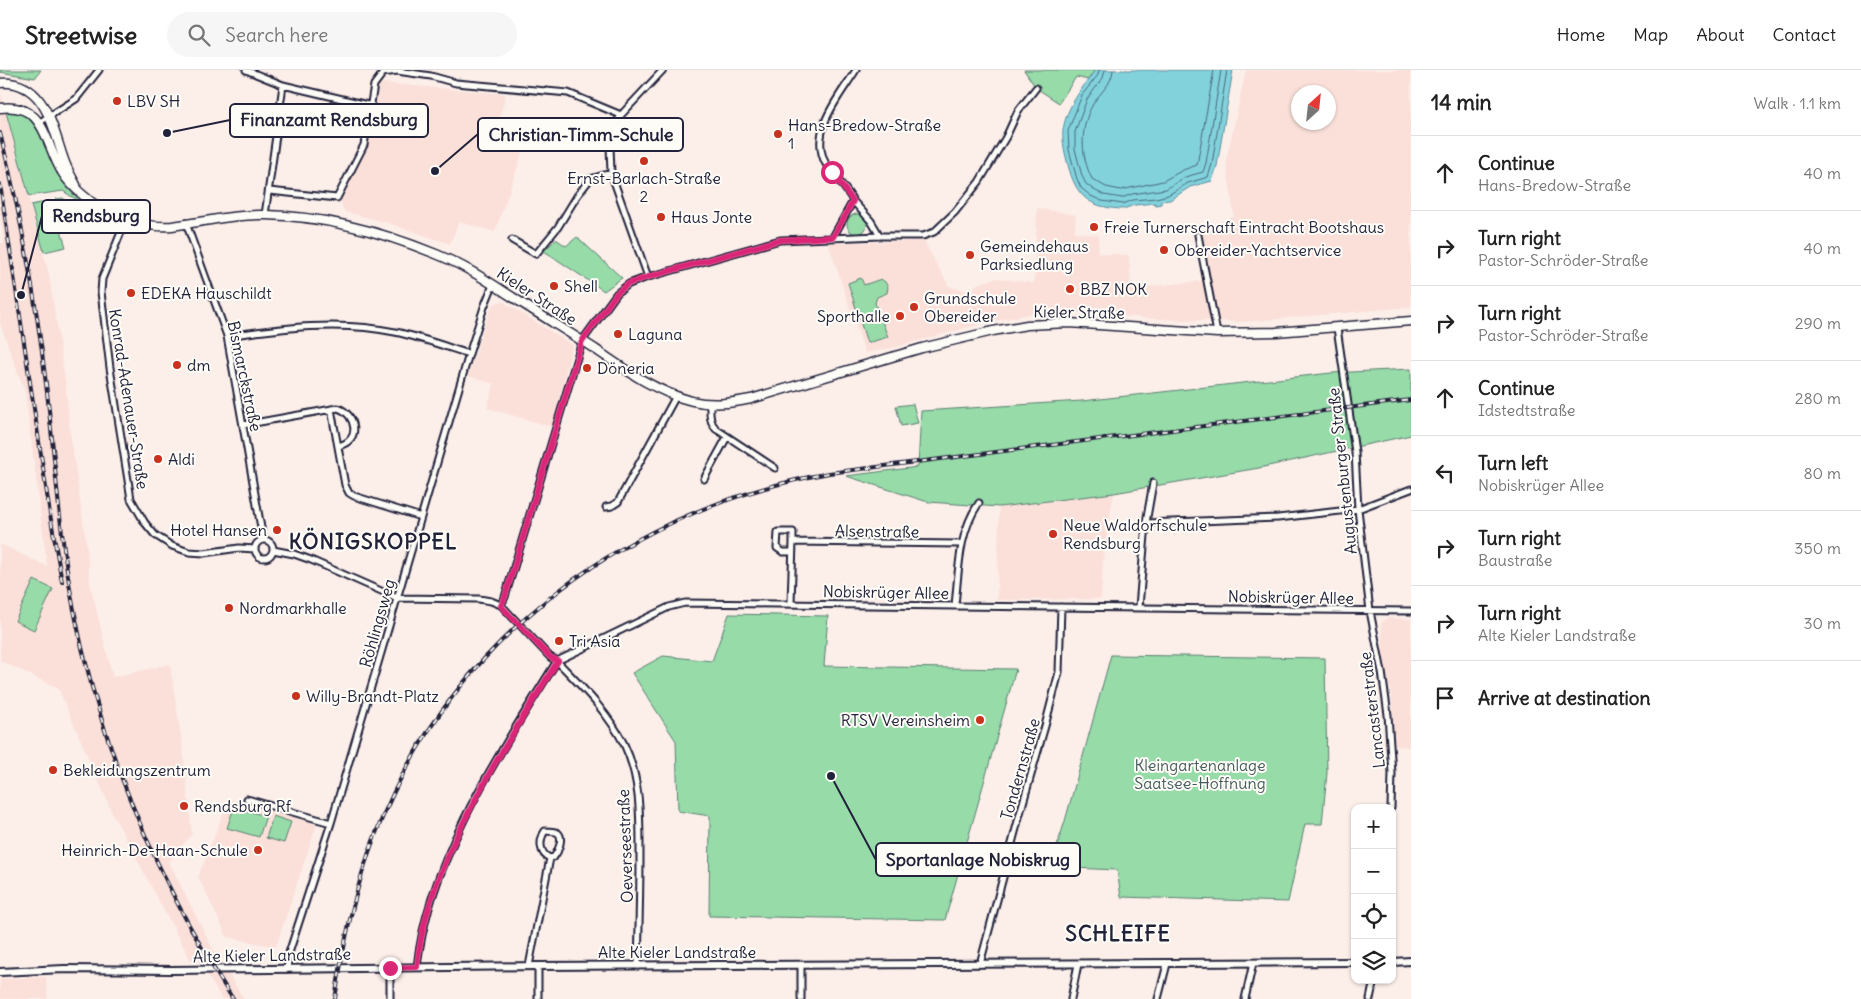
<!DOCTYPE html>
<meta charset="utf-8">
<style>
body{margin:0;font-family:Delius,sans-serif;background:#f6f6f6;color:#222}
.controls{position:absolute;right:15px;bottom:15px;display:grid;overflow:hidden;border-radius:10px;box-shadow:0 1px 4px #0004}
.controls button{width:45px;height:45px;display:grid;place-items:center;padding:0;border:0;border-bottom:1px solid #e0e0e0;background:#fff;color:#222;font:25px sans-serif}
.compass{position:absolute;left:1291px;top:15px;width:45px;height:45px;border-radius:50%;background:#fff;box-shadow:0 1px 4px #0004;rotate:27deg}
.stop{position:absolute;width:15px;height:15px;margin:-11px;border:4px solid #db2777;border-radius:50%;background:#fff}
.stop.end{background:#db2777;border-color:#fff;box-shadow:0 1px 5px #0008}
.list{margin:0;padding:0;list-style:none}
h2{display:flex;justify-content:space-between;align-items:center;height:65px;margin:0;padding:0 20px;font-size:21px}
h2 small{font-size:16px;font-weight:400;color:#767676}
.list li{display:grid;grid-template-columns:32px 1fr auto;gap:15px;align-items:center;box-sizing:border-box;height:75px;padding:0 20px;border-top:1px solid #e0e0e0}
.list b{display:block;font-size:19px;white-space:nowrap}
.list p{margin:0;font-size:16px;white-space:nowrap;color:#767676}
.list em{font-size:16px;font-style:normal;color:#767676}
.icon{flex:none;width:28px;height:28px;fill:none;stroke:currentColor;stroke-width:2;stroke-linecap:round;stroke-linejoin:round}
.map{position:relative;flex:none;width:1411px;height:929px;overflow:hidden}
header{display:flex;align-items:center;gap:30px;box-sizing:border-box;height:70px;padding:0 25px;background:#fff;border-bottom:1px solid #e0e0e0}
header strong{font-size:24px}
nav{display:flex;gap:28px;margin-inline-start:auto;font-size:18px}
.search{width:350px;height:45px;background:#f6f6f6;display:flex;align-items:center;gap:12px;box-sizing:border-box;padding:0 18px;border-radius:28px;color:#767676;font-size:19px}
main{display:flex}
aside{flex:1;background:#fff}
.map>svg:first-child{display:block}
</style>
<header>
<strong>Streetwise</strong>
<div class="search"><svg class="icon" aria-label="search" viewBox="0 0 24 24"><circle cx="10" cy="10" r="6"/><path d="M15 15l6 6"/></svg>Search here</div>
<nav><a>Home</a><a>Map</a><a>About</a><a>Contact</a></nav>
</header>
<main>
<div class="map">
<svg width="1411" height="929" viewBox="0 0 1411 929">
<rect width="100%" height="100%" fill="#fcefea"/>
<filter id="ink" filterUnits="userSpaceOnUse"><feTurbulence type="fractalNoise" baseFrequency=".02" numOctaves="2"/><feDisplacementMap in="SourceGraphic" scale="10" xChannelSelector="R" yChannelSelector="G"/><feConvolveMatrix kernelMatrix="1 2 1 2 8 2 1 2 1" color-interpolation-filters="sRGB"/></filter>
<g filter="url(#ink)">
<path fill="#fbe0da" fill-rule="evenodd" d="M1246,0H1411V237L1245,252L1153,249L1090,243L1030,244L985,253L888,279L865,283L828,173L924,171L949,216L971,222L977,214L996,208L1034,213L1037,138L1076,145L1075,162L1099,165L1098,183L1129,185L1131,218L1202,211L1196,162L1234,146L1226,90ZM1298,22H1328V52H1298Z
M383,13L506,24L496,62L527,70L495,162L459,152L450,174L384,152L345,142L340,132L370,67L379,16Z
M0,20L49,204L66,316L70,360L87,478L90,513L113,607L170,594L183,679L192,764L169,792L213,879L244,929H222L198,891H191L113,745L58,618L0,591V474L47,496L25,322L0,254V173L4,172L0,144Z
M502,231L573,275L552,357L487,338L494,314L468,306L483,259L493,234Z
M1114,423L1103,491L1101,529L997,530L999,437Z
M1387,548L1411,549V677L1395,676L1391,621L1384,600L1381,553Z
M229,729L317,754L276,877L227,867L198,807Z
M46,907L48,929H0V909Z"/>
<path fill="#96dba8" stroke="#5c7e72" d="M0,0H41L35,8L0,2Z
M1024,0H1095L1088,10L1076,7L1059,33L1036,18Z
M9,41C42,41 45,79 56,101C62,114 73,124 83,134L63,121L29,126L6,42Z
M63,128L88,147L70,145L56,129Z
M50,131L62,145V164L66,177L44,182L31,135Z
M847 154a10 10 0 1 1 20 0a10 10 0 1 1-20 0Z
M577,167L622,208L604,221L544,181L556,169L566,176Z
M861,208L864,215L881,209L885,212L888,217L887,223L877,227L875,233L888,267L867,273L848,213Z
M1411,299V365L1259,398L1114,423L999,437L928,432L846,406L918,397L921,341L1082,331L1331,303Z
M913,334L918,353L901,356L896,336Z
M34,510L53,519L34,560L15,551Z
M729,544L828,546L824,596L1016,599L945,850L709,846L710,746L678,741L676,671L632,603L663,586L712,591Z
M1111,585L1325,588L1327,703L1322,754H1305L1288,832L1121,827L1117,800L1050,797L1065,751Z
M234,737L266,746L259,767L227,758Z
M273,746L291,752L284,773L266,768Z"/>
<path fill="#82d2dc" stroke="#5c8c9c" d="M1095,0H1233L1217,96L1212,111L1190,117L1170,130L1161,131V134L1156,135L1155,133C1148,134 1142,134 1135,135C1130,136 1126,139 1121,139C1088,137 1076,126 1068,95C1065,84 1062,72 1063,60C1066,37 1082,19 1095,0Z"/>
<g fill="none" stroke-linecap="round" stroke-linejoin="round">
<path stroke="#48687b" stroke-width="1" d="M1099,0L1098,5L1082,25L1068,61L1069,80L1077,109L1081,118L1091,126L1102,131L1123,134L1133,130L1156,128L1168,125L1188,113L1208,107L1212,94L1227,0
M1105,0L1103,8L1087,29L1075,62V79L1082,106L1086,114L1094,120L1104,125L1122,128L1132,124L1166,119L1185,107L1203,102L1206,93L1221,0
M1113,0C1112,15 1100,22 1093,34C1080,57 1080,85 1092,109L1106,117L1121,120L1163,111L1183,100L1197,95L1214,0"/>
<g stroke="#22223b" stroke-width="9">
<path id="minor" d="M246,0L283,15L372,36
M40,52L76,29L99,0
M269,121L337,128L364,75L374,15L383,3L397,1L431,6L456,13L568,23L621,45
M853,131C846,117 834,107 826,94C808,61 840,26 856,0
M265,145L283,15
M126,150L102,209L101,222L110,298L131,429L145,453L155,465L172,476L189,482L204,483L239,478L255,479
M186,153L227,266L263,469
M1198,165L1217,263
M833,167L853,131L871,151L880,166
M512,170L536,184L558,157L577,126L590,109L611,103
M648,207L611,103L610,76L613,59L621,45L663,0
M1337,258L1355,382L1358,439L1370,541L1382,602L1388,645L1392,703L1391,738
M227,266C282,258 339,250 395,262C420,267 444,276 469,284
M710,334C710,344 709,351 716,359L775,398
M331,339L345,415L349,423L354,426L421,447
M243,355L338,338C356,344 362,371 338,376
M704,409L727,367
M606,437L612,436L618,432L676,326
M1146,453L1153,413
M255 479a9 9 0 1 1 18 0a9 9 0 1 1-18 0Z
M273,480L294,484L311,490L397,528L479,529L491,531L501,535L550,587L557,591C581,616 608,642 624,674C641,709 640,748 640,786C640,822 639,859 638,896
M792,482H783L777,478L778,462H793V472
M791,533L793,472L961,474
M501,535L505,527L582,271L617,223L629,214L645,208L780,170L880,166H923L934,162L955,142L979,112L1006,67L1018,41L1036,18
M955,535C959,500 958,463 979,433
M1139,537L1146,453L1278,448L1358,439L1411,419
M557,591L669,537L685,533L1411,541
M247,729L331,753
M980,894L1019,747L1045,656L1059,602L1061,537
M801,895V929
M529,896L550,788L554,787C558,782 564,768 558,763C555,761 548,761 545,761C539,770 539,784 550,788
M538,896V929
M417,897C428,790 501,681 557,591
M390,898V929
M287,899L289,883L331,753L469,284L484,237L493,215
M1071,929L1078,894
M1158,929L1167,894
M1245,929L1253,893
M1370,929L1374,910"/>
</g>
<g stroke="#22223b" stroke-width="10">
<path id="tertiary" d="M1392,892L1411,891
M0,902L64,899L172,900L538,896L1355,892"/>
</g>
<g stroke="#22223b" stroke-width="11">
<path id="secondary" d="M0,13C44,10 52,55 63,87C66,97 71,106 76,115
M0,38C46,32 44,73 62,102C69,115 95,137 110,143C129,151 152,158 172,156C204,152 234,144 266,145C324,146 382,162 436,184C464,195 489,212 514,228C542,246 570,263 598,281C627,301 657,322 692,331C712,336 731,333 751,329L922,278L993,261L1027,255L1069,253L1217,263L1276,262L1411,251"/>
</g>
<use href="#minor" stroke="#fdfcf7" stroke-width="5"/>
<use href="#tertiary" stroke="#fdfcf7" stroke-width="6"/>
<use href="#secondary" stroke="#fdfcf7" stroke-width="8"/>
<g stroke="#22223b" stroke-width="4">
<path id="rail" d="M0,63C21,146 36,229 46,314C55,387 59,462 73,535C94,647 135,755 189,855C203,880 217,905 233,929
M0,114L50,444L62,512
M335,929C344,872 355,817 376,763C453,567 625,441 829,403L1411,330"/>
</g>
<use href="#rail" stroke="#fdfcf7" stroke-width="2" stroke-dasharray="5.5" stroke-linecap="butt"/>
</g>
</g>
<g fill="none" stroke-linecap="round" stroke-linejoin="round" filter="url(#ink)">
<path stroke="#db2777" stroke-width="6" d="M390,898L417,897C424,824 459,758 494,695C515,660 536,625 558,591L550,587L501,536L505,527L582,271L617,223L628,214L648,207L780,170L833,167L853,131L832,102"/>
</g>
<g fill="#c8321e" stroke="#fdfcf7" stroke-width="2">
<circle cx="117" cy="31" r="5"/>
<circle cx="778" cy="64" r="5"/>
<circle cx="644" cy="91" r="5"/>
<circle cx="661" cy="147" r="5"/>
<circle cx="1094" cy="157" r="5"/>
<circle cx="1164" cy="180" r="5"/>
<circle cx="970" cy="185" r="5"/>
<circle cx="554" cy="216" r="5"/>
<circle cx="1070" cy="219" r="5"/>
<circle cx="131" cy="223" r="5"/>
<circle cx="914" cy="237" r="5"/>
<circle cx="900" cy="246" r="5"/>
<circle cx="618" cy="264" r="5"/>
<circle cx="177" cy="295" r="5"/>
<circle cx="587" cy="298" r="5"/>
<circle cx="158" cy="389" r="5"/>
<circle cx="277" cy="460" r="5"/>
<circle cx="1053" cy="464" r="5"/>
<circle cx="229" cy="538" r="5"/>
<circle cx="559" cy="571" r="5"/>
<circle cx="296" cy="626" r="5"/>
<circle cx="980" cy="650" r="5"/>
<circle cx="53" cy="700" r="5"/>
<circle cx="184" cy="736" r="5"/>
<circle cx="258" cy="780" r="5"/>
</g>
<g text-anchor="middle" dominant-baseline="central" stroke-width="4" stroke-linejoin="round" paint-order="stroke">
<g font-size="16" fill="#22223b" stroke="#fdfcf7" text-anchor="start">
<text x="127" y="31">LBV SH</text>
<text x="788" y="55">Hans-Bredow-Straße<tspan x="788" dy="18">1</tspan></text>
<text x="644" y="108" text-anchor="middle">Ernst-Barlach-Straße<tspan x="644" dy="18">2</tspan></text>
<text x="671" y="147">Haus Jonte</text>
<text x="1104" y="157">Freie Turnerschaft Eintracht Bootshaus</text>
<text x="980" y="176">Gemeindehaus<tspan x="980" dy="18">Parksiedlung</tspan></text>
<text x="1174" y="180">Obereider-Yachtservice</text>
<text x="564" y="216">Shell</text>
<text x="1080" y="219">BBZ NOK</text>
<text x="141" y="223">EDEKA Hauschildt</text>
<text x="924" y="228">Grundschule<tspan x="924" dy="18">Obereider</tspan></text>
<text x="890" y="246" text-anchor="end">Sporthalle</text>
<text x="628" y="264">Laguna</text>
<text x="187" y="295">dm</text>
<text x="597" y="298">Döneria</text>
<text x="168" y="389">Aldi</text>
<text x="1063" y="455">Neue Waldorfschule<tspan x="1063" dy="18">Rendsburg</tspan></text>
<text x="267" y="460" text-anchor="end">Hotel Hansen</text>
<text x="239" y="538">Nordmarkhalle</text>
<text x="569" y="571">Tri Asia</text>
<text x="306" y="626">Willy-Brandt-Platz</text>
<text x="970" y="650" text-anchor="end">RTSV Vereinsheim</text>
<text x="63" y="700">Bekleidungszentrum</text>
<text x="194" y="736">Rendsburg Rf</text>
<text x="248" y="780" text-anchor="end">Heinrich-De-Haan-Schule</text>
</g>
<g font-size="16" fill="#22223b" stroke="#fdfcf7">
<text transform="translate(537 226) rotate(33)">Kieler Straße</text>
<text transform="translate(1079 242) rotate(1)">Kieler Straße</text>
<text transform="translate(245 306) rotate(78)">Bismarckstraße</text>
<text transform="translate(129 329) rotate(81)">Konrad-Adenauer-Straße</text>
<text transform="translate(1342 401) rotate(-96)">Augustenburger Straße</text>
<text transform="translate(877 461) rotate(1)">Alsenstraße</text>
<text transform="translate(886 522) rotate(1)">Nobiskrüger Allee</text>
<text transform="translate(1291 527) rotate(1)">Nobiskrüger Allee</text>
<text transform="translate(377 553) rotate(-74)">Röhlingsweg</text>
<text transform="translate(1372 640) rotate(-97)">Lancasterstraße</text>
<text transform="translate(1020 699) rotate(-74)">Tondernstraße</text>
<text transform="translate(625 776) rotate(-92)">Oeverseestraße</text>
<text x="677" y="882">Alte Kieler Landstraße</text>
<text transform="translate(272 885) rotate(-1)">Alte Kieler Landstraße</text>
</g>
<g font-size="16" fill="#455a5c" stroke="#fdfcf7">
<text x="1200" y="695">Kleingartenanlage<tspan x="1200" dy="18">Saatsee-Hoffnung</tspan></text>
</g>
<g font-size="21" font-weight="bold" letter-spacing="1" fill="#22223b" stroke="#fdfcf7">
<text x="373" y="471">KÖNIGSKOPPEL</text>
<text x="1118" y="863">SCHLEIFE</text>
</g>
</g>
<path fill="none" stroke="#22223b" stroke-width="2" d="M167 63L230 50M435 101L478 64M21 225L42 146M831 706L876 790"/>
<g fill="#22223b" stroke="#fdfcf7" stroke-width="2">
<circle cx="167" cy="63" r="5"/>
<circle cx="435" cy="101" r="5"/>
<circle cx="21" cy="225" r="5"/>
<circle cx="831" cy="706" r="5"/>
</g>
<g fill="#fdfcf7" stroke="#22223b" stroke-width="2">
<rect x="230" y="34" width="198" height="33" rx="5"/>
<rect x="478" y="48" width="205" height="33" rx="5"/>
<rect x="42" y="130" width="108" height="33" rx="5"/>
<rect x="876" y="773" width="204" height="33" rx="5"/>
</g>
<g font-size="18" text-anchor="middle" font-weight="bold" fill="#22223b">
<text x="329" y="56">Finanzamt Rendsburg</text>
<text x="581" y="71">Christian-Timm-Schule</text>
<text x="96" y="152">Rendsburg</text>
<text x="978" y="796">Sportanlage Nobiskrug</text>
</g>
</svg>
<div class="controls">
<button>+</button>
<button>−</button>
<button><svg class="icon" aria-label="locate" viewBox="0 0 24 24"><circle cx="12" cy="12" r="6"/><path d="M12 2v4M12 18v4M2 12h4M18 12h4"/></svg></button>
<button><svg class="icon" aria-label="layers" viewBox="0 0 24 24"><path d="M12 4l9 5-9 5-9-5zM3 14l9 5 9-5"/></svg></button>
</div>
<svg class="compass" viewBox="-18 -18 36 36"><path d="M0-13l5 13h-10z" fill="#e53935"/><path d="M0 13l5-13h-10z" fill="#767676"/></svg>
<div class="stop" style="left:832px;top:102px"></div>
<div class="stop end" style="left:390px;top:898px"></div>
</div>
<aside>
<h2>14 min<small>Walk · 1.1 km</small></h2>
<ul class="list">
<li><svg class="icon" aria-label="ahead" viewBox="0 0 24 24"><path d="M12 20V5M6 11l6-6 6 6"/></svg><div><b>Continue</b><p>Hans-Bredow-Straße</p></div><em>40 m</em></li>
<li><svg class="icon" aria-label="right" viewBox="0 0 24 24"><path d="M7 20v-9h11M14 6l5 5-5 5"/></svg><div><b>Turn right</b><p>Pastor-Schröder-Straße</p></div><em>40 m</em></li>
<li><svg class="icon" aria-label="right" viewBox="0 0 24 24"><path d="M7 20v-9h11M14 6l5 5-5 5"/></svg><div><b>Turn right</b><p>Pastor-Schröder-Straße</p></div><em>290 m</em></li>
<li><svg class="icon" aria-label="ahead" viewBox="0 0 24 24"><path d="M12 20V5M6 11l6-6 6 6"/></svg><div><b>Continue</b><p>Idstedtstraße</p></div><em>280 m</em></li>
<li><svg class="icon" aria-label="left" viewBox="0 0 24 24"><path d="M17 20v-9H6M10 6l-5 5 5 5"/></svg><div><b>Turn left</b><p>Nobiskrüger Allee</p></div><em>80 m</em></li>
<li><svg class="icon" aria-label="right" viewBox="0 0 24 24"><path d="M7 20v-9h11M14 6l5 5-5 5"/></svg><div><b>Turn right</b><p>Baustraße</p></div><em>350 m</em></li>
<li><svg class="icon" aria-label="right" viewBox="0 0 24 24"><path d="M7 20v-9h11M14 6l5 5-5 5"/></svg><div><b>Turn right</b><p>Alte Kieler Landstraße</p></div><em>30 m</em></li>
<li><svg class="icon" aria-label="arrive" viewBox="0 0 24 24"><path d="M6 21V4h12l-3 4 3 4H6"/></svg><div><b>Arrive at destination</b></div></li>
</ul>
</aside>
</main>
